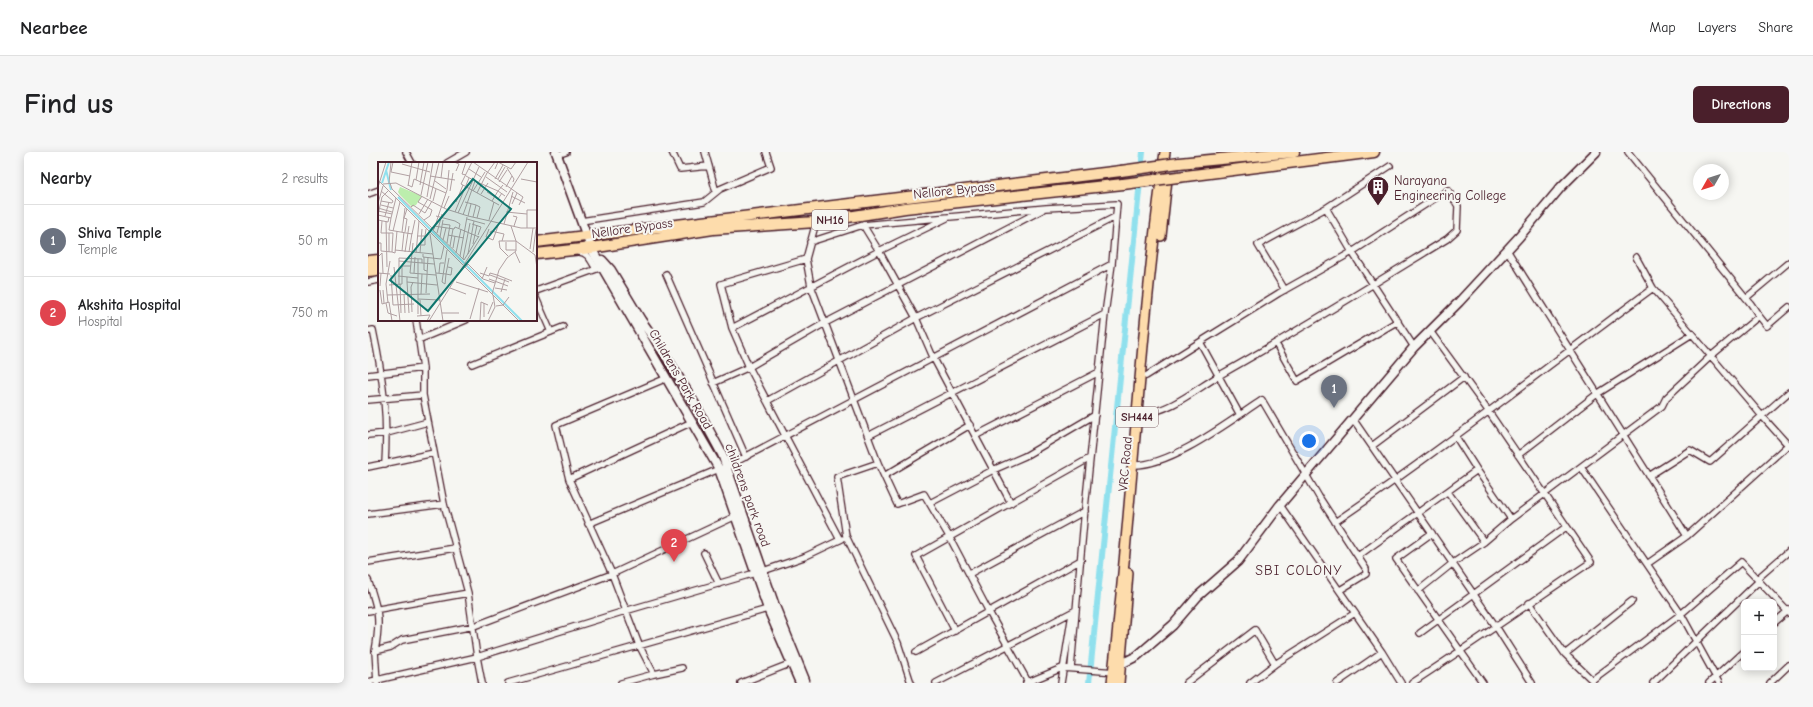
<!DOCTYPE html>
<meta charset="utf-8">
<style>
body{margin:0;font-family:"Comic Neue",sans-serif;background:#f6f6f6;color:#202124}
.controls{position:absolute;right:12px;bottom:12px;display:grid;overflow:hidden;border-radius:6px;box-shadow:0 2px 10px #0003}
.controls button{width:36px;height:36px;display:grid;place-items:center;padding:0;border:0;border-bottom:1px solid #e0e0e0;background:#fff;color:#202124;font:20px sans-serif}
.compass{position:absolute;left:1325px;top:12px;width:36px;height:36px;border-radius:50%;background:#fff;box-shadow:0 2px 10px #0003;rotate:231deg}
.you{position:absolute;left:941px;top:289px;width:14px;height:14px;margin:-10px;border:3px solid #fff;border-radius:50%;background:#1a73e8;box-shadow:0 0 0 6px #1a73e833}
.badge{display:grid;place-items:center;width:26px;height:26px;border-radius:50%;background:#4a1f2b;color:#fff;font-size:13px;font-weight:700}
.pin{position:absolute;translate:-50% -33px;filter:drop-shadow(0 1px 2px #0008)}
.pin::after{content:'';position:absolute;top:21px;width:14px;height:12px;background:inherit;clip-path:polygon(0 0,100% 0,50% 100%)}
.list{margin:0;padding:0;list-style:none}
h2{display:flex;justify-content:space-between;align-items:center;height:52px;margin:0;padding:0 16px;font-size:17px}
h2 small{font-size:13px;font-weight:400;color:#757577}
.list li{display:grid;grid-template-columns:26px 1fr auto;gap:12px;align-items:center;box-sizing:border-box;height:72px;padding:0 16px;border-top:1px solid #e0e0e0}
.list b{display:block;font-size:15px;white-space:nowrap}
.list p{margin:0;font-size:13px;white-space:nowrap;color:#757577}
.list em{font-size:13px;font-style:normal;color:#757577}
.map{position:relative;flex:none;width:1421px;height:531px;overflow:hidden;border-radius:6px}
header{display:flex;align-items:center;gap:24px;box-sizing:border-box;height:56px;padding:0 20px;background:#fff;border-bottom:1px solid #e0e0e0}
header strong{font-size:19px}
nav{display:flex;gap:22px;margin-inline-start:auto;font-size:14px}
.intro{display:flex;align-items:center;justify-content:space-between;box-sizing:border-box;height:96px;padding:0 24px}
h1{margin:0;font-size:28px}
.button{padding:10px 18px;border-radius:6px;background:#4a1f2b;color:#fff;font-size:14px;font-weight:700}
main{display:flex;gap:24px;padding:0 24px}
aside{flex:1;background:#fff;border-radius:6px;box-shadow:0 2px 10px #0003}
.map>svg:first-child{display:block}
</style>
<header>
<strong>Nearbee</strong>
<nav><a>Map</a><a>Layers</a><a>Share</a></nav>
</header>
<div class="intro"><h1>Find us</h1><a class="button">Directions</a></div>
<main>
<aside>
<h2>Nearby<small>2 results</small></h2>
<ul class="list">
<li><span class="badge" style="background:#6b7280">1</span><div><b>Shiva Temple</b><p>Temple</p></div><em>50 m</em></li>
<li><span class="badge" style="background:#e0444e">2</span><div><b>Akshita Hospital</b><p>Hospital</p></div><em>750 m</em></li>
</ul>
</aside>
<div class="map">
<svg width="1421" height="531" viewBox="0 0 1421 531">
<rect width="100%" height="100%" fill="#f6f6f2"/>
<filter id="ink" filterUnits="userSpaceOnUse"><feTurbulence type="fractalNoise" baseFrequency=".025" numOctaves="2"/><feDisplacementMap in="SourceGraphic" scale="8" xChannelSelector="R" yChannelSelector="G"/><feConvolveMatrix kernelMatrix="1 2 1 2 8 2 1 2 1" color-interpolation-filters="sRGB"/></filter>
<g filter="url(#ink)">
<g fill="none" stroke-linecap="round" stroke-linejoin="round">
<path stroke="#90e0ed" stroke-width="6" d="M721,531L775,0"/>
<g stroke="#4a1f2b" stroke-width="8">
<path id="street" d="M38,0L44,11
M304,0L312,17L341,14
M337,0L348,40
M1260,0L1383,152L1391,164
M189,3L198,0
M79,11L98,0
M0,42L11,38
M958,56L1022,14
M213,69L336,50L352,37L403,15L398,0
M448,70L438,107L443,134L510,311L529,352L556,342L582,386L621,460L660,530
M495,73L511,99L548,166L565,205L643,351
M442,90L495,73L678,56L749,52L744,112L737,162L717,356L703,516
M1139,98L1319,384L1279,412
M211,100C220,100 223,109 228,117
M1268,105L1285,136L1394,264L1421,294
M438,107L353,132L364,176L381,215L472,388
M298,122L378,305
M0,130L11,128
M168,139L237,114
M168,146L183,180
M1378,146L1421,110
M48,168L55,216V243L76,352L100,441L109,505L114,531
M364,176L511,99L579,66
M0,179L5,178C15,225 20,264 17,312
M50,188L98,168
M832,190L911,141L984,100L1046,195
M908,192L929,229L1030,169
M104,212L195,175
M0,223L55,216
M778,224L832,190L872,263
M345,231L381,215L457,171L674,58
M0,248L55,243
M399,249L548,166L747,65
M774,262C803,259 827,238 852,223C929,180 1004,133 1079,87L1089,78L1090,54L1080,38L984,100L958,56L890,93L917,138
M985,267L1129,476L1164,531
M0,283L19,281L60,270
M500,284L737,162
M607,284L731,220
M1004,294L1096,225
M1150,303L1229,242L1324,182
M510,311L469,325L478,384L530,491L543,531
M764,313C802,315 862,269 894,248L951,345L998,417V422L972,438
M0,315L66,301
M358,315L744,112
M1213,315L1313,462L1351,531
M1109,318L1143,367
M516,324L602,273
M1281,324L1322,298L1342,310L1421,240
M201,327L188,273L299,226
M1080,340L1116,390
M562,351L625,318L657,304L727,263
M912,353L1014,500L1033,531
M0,362L76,352
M967,370C1076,296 1179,214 1285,136
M220,372L351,317
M1064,381L1028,407L1115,531
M1319,384L1421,292
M336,401L351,432
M990,404L1109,318L1088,285
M0,410L87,396
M395,419L436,405L474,387
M601,422L717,359
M1389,427L1421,399
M0,428C10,458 13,466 7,499
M1050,439L1085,411L1116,390L1143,367L1294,254L1298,246L1343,204L1391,164L1399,174L1421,155
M1161,451L1197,502L1224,528L1313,462L1373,410L1421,461
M0,459L100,441
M1406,471L1421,458
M587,479L548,404L722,306
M1052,481L1198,375
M548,500L713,408
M1197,502L1264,449
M286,522L271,493L244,422L201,327L324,270
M0,530L109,505L257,459L387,421
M9,531L7,499L23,495L34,488L106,474L244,422L368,364
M140,531L403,456
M253,531L286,522L314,516
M373,531L424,511
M568,531L708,458
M658,531L694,516L748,520
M693,531L704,462
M818,531L887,478L907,512
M882,531L907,512L987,461
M969,531L1014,500
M1044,531C1104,492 1163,450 1223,410L1121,260L1062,179
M1285,531L1391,429
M1341,531L1376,499
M1402,531L1421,513"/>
</g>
<g stroke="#4a1f2b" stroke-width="11">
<path id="secondary" d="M188,0L223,96L351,317L400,457L432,531
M234,108L243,118L273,168L296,201L327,252L354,302L407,454L437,528
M753,512L769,504L805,473L830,444L870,409L912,353L1046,195L1091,150L1151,85L1193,35L1228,0"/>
</g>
<g stroke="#4a1f2b" stroke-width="12">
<path id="primary" d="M793,84L799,27
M744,531C764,354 772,176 797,0
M751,531L760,421"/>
</g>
<g stroke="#4a1f2b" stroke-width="13">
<path id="highway" d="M811,11L926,0
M810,25L1006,0
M168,90L753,19
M168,102L223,96L345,77L448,70L537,56L755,32
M0,109L11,108
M0,119L11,118"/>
</g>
<use href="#street" stroke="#f6f6f2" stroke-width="5.5"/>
<use href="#secondary" stroke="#f6f6f2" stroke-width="8"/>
<use href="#primary" stroke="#fddcac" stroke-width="9"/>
<use href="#highway" stroke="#fddcac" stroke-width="10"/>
<g stroke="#4a1f2b" stroke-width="13" stroke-linecap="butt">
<path id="highway-bridge" d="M753,19L811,11
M755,32L810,25"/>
</g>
<use href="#highway-bridge" stroke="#fddcac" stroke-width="10"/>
</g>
</g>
<defs>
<g id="building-pin" transform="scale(1.15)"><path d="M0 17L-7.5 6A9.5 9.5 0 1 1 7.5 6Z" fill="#4a1f2b" stroke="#f6f6f2"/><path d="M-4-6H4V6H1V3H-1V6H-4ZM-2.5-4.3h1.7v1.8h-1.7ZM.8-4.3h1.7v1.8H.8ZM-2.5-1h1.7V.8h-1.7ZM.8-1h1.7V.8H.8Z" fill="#fff"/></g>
</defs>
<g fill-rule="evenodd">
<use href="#building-pin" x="1010" y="35"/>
</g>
<g text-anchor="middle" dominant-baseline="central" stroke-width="4" stroke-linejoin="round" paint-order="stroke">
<g fill="#f6f6f2" stroke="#7e6067" stroke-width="1">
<rect x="444" y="58" width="36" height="20" rx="3"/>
<rect x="748" y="255" width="42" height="20" rx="3"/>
</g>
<g font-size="12" font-weight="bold" fill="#4a1f2b">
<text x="462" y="68">NH16</text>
<text x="769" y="265">SH444</text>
</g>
<g font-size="13" fill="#4a1f2b" stroke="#f6f6f2" text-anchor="start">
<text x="1026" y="28">Narayana<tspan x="1026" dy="15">Engineering College</tspan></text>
</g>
<g font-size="13" fill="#4a1f2b" stroke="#f6f6f2">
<text transform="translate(586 38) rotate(-6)">Nellore Bypass</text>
<text transform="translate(264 76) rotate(-8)">Nellore Bypass</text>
<text transform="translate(313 227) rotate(60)">Childrens Park Road</text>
<text transform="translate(757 312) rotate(-85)">VRC Road</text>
<text transform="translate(380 343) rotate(70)">childrens park road</text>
</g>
<g font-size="14" letter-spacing="1" fill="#4a1f2b" stroke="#f6f6f2">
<text x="931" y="418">SBI COLONY</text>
</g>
</g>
<g transform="translate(10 10)">
<rect width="159" height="159" fill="#f6f6f2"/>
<path d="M22,25L44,34L38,43L34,45L22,33L20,30Z" fill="#bceead"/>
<path fill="none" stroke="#90e0ed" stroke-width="2" d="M8,8L13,28M4,21L11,0M20,35L144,159"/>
<path fill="none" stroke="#b1a0a2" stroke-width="1" d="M15,0L13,10L32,14M76,0L81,2L78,9M94,0L83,22L121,43M95,0L145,35L141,43M24,2L52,10M129,6L136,17L135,20M91,7L103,15M117,7L120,0L133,7L138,0M109,11L117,0M88,13L84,12L88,0M52,14L77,18M108,15L129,30M63,16L65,0M117,17L125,3M120,17L127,5M143,17L159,20M0,18L141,159M38,18L41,0M57,19L68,27M97,19L120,29L125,23M121,20L129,8M11,21L13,0M12,21L14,27L56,68M5,22L18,21L68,47L90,54L143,66H159M30,23L34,25L36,17L68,31M42,23L46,0M30,24L34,0M0,25L8,0M128,25L134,14M3,29L15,39M10,29L4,35L0,53L13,56L18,36M72,29L75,11M95,29L107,10M109,30L120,37L124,31M99,31L109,11M103,32L110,21M43,33L50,0M44,34L40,40L54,48L52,54L46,58M133,34L147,41M49,35L55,0M52,37L61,0M3,39L14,41L15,39M55,39L58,27M114,39L120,29L127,34M78,40L85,23M87,40L98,43L95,55M0,41L5,24M134,42L139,31M3,43L15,46M98,43L102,45L99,56M33,45L35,43L47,51L54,39M0,46L14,50M66,46L71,34M0,49L14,52M77,50L91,16M128,50L149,52M80,51L101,5M41,52L50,37M85,53L97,19L88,14M7,54L11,40M58,54L77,59L82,62L81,66M90,54L93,42M135,54L139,55L136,64M13,56L11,68L34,72L37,58M89,57L107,62M0,58L10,60L11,55M111,58L116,40M8,59L9,105M64,62L72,63L69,81M94,62L103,65L100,73M126,62L135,30M56,64L76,67L77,65L101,75M133,64L138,79L157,93L159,106M149,66V48H159M56,67L69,28L71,8M111,67L108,75L115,78L121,61M55,68L86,98L101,74M15,69L22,40M24,70L27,46M27,70L29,57L26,56L29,47M59,71L64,52M112,71L113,69L126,72L124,79H121L122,86L130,94M52,72L65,159M70,73L86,76M39,74H47L48,67M62,75L65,58M65,78L68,66M128,80V88H138M0,81H3V89L14,90L15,71H3L4,59M35,81L32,111L58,113M95,82L99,63M43,83H47V74M72,84L75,67M75,86L77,74M152,87L155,66M17,88L55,92M24,89L26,70M11,90V71M14,90L17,91L19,69M27,90L31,64M31,90L34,71M137,90L142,101M155,90L158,67M38,91L41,59M42,91L44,67M78,91L83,67M45,92V95L63,97L66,84M90,92L96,59M82,94L89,55M0,95L4,91L5,111M46,95V108L49,109M85,97L92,61M21,99L56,102M16,105L22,159M87,106L90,102L105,117L117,121M0,111L12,112M36,111L37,95M58,111L68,112L71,96M61,111L62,101H66M102,111L111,114L112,111L119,113L134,119M13,113L15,143L36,142M112,113L131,120M20,114L40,116M29,115V120L59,123M104,117L109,105M111,117L130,124M29,120L31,151M78,120L110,130M21,122V96L44,97V101M22,122L23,151M67,122L64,120L69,88M67,122L68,112L73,113L74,106L70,105M11,123L24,122V104H33M2,124L3,111M72,126L88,132M117,126L129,128M2,128L4,142L11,140L14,159M5,128L6,141M123,130L127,117M48,131L50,95M26,132L27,151M43,132L44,112M114,132L121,108L129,96L138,89V79H124M9,133L52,132M40,137L62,138M42,138L43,154M8,141L10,151L19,154M10,141L8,122L12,99M118,144L125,143L131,135M34,150L33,125L35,120M64,151H81M40,152V97M110,152L115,140M39,154L52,153L49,159M106,155V141M92,157L101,126M51,159L150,0M102,159L103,140L110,143M110,159L117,145L115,133"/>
<path fill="#0f766e" fill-opacity="0.15" stroke="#0f766e" stroke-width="2" d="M95,17L133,47L50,149L12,118Z"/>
<rect width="159" height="159" fill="none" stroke="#4a1f2b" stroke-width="2"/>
</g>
</svg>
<div class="controls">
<button>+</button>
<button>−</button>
</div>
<svg class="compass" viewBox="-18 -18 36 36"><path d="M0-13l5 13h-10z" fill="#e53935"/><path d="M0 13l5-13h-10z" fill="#757577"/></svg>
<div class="you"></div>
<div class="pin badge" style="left:966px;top:256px;background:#6b7280">1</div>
<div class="pin badge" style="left:306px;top:410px;background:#e0444e">2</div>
</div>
</main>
